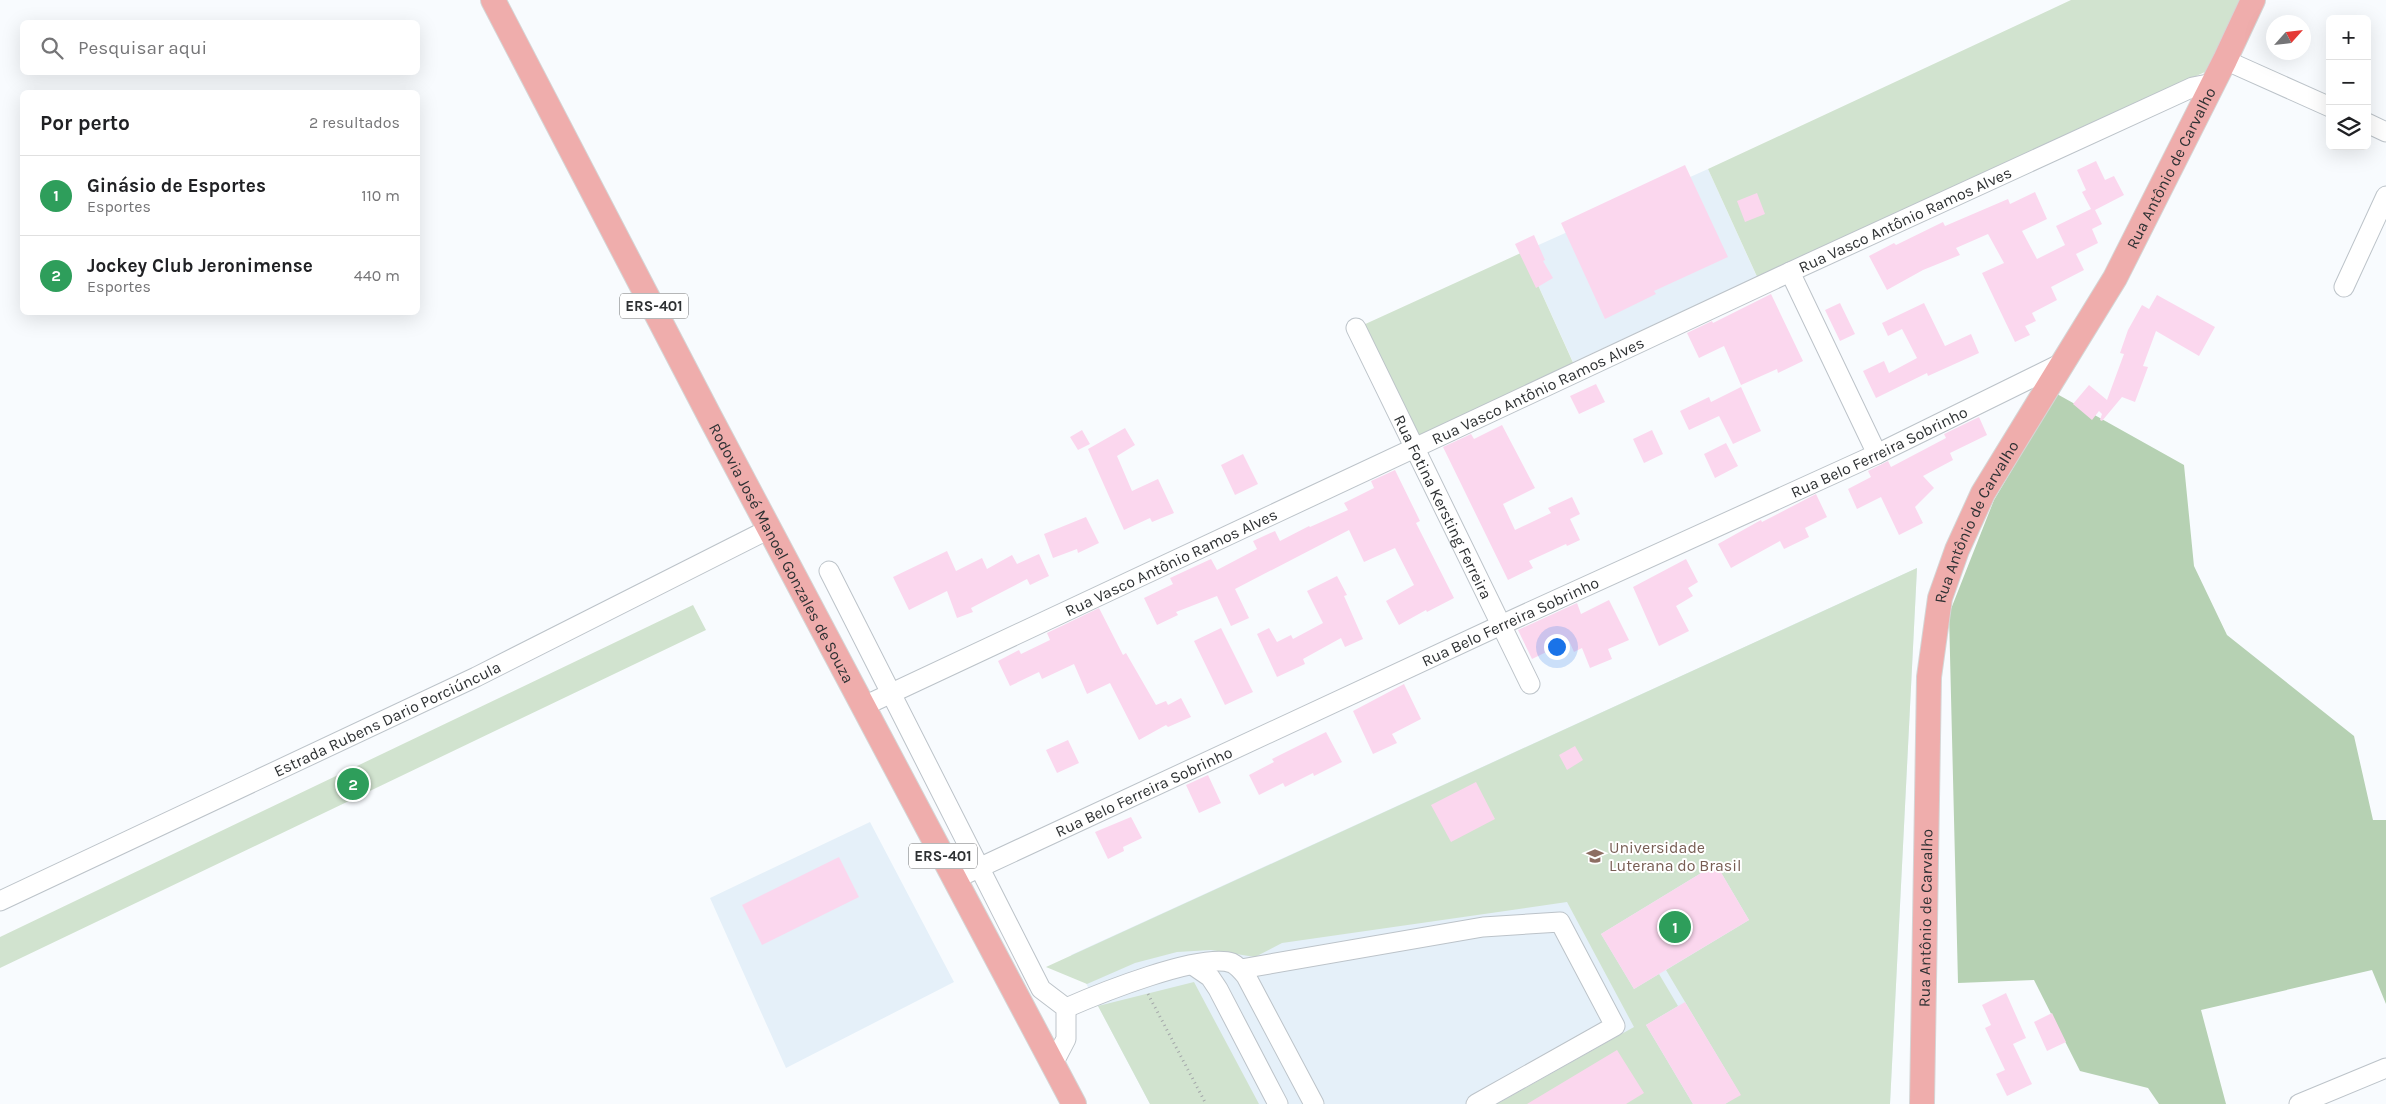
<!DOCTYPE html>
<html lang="pt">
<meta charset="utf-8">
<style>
body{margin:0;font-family:Karla,sans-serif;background:#f2f2f2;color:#202124}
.controls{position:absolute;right:15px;top:15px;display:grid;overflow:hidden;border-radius:8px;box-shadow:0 5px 20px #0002}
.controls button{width:45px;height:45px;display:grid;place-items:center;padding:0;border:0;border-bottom:1px solid #e0e0e0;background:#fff;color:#202124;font:25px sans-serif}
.compass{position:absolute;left:2266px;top:15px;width:45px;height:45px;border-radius:50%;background:#fff;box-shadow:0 5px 20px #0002;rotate:63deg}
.you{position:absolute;left:1556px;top:646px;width:18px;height:18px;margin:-12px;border:4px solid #fff;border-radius:50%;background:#1a73e8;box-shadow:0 0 0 8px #1a73e833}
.badge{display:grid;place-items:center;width:32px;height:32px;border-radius:50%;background:#7f67e3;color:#fff;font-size:16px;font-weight:700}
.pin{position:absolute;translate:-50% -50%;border:2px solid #fff;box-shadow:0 1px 5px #0006}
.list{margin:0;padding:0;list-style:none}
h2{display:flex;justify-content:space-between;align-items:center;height:65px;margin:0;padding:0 20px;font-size:21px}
h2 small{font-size:16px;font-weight:400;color:#757577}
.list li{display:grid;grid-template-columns:32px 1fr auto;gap:15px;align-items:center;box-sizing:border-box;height:80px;padding:0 20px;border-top:1px solid #e0e0e0}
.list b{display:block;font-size:19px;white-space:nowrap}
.list p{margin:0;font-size:16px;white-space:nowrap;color:#757577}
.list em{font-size:16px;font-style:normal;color:#757577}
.icon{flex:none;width:28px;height:28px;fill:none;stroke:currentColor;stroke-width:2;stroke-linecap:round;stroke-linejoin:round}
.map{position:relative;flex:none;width:2386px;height:1104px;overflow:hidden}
.search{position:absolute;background:#fff;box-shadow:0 5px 20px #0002;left:20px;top:20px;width:400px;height:55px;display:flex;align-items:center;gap:12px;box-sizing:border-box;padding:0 18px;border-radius:8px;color:#757577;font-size:19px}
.panel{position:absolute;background:#fff;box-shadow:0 5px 20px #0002;left:20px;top:90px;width:400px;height:225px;border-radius:8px}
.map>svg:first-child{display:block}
</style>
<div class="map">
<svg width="2386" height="1104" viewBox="0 0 2386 1104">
<rect width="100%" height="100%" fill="#f8fbfe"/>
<path fill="#e5f0f9" d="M1708,169L1757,277L1573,362L1523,252Z
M1917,568L1890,1104H1150L1071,955Z
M870,822L954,982L786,1068L710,898Z"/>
<path fill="#d1e3cf" d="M2071,0H2241L2207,71L1759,281L1708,169Z
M1523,252L1575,367L1416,440L1361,326Z
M1917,568L1890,1104H1725L1740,1094L1666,970L1749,920L1716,864L1601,934L1634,989L1659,974L1678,1006L1646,1025L1693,1104H1497L1634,1027L1567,902L1282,943L1255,957L1211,950L1177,952L1135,963L1087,984L1046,967Z
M693,605L706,630L0,968V937Z
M1194,982L1259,1104H1150L1098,1006Z"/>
<path fill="#b6d1b3" d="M2057,394L2184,465L2194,566L2227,635L2354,736L2373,820H2386V1004L2372,970L2201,1010L2226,1104H2159L2148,1088L2080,1071L2034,980L1958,983L1949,614L1994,500Z"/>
<path fill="#fbd7ee" d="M2096,161L2105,180L2114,176L2124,195L2095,210L2102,224L2092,229L2098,243L2076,254L2084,270L2051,287L2057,300L2032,313L2036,321L2025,326L2030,335L2015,342L1982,273L2004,263L1988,234L1956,248L1960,255L1923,270L1887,290L1869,256L1894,243L1896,245L1943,222L1945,226L2008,199L2010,204L2035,192L2047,219L2022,231L2037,259L2065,245L2056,226L2091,209L2082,192L2086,190L2077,170Z
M1685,165L1728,257L1654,291L1656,294L1605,319L1561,223Z
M1757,193L1765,214L1745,222L1737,201Z
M1534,235L1545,260L1543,261L1553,278L1536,288L1515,244Z
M1771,294L1803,361L1778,373L1777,369L1741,385L1724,346L1699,358L1687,333L1712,321L1713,323Z
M2157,295L2215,327L2199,356L2156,331L2143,366L2148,367L2135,402L2122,397L2102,421L2100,420L2102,414L2099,411L2092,420L2073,404L2089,385L2107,400L2124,354L2120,353L2128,330L2142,305L2149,309Z
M1840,303L1855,334L1840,341L1825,310Z
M1924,303L1945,346L1971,334L1979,353L1928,376L1927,373L1876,398L1863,371L1884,361L1889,373L1917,358L1902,329L1888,336L1882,323Z
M1596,384L1605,402L1579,414L1570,396Z
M1741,387L1761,431L1733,444L1719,416L1689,430L1680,411L1709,397L1711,402Z
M1979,417L1987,435L1950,453L1953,460L1923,476L1934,488L1915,507L1923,523L1899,535L1881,497L1857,509L1848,489L1871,477L1868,471L1888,461L1891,467L1946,438L1944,434Z
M1502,425L1535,488L1503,504L1515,530L1551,513L1548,508L1572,497L1580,514L1570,519L1580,540L1567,546L1566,544L1529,561L1533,568L1508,580L1443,447L1471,434L1474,439Z
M1125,428L1135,445L1117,456L1132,491L1158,479L1174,513L1152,522L1150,518L1124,530L1088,449Z
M1082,430L1090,444L1078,450L1070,437Z
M1652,430L1663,454L1644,463L1633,439Z
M1726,443L1738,466L1715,478L1704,454Z
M1243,454L1258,484L1235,495L1221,465Z
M1395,470L1420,521L1416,523L1454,598L1427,612L1426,610L1399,625L1386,601L1414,585L1395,548L1364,562L1349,530L1235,589L1249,618L1231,626L1217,596L1176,612L1178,615L1157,625L1144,598L1173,584L1170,578L1211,559L1217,570L1257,549L1253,541L1275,531L1280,541L1309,526L1310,527L1348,510L1344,503L1374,488L1371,481Z
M1816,494L1827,517L1805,528L1809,537L1784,549L1780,541L1731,568L1718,544L1761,520L1762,522Z
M1086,517L1099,543L1078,553L1077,549L1053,558L1044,534Z
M947,551L956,571L982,558L987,569L1012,555L1017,564L1039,554L1049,576L1030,585L1027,579L971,608L973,612L957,618L947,591L909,610L893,577Z
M1686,559L1698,582L1688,588L1693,596L1676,606L1689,631L1659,646L1633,587Z
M1337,576L1347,595L1344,596L1363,639L1345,647L1341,638L1303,659L1305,664L1277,677L1257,634L1269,628L1277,642L1291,635L1293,639L1323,623L1307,591Z
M1609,600L1629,640L1608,649L1612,659L1590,668L1582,648L1574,652L1569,641L1532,659L1518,630L1577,603L1581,614Z
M1099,608L1123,655L1126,653L1156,705L1166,701L1168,705L1181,698L1191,717L1168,727L1166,725L1139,740L1110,683L1087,694L1074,664L1042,679L1039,672L1010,686L998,661L1019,650L1021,654L1050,640L1047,633Z
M1221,628L1253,692L1225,705L1194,641Z
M1404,684L1421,719L1392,734L1397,743L1373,754L1353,711Z
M1326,732L1342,762L1314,776L1313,773L1285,787L1283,783L1259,795L1249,775L1274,762L1272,759Z
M1068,740L1079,763L1057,773L1046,750Z
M1575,746L1583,760L1567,770L1559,755Z
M1208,775L1221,803L1199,813L1186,785Z
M1476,782L1495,819L1451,842L1431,805Z
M1131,817L1142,838L1123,847L1124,851L1108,859L1095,832Z
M839,857L859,897L762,945L742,905Z
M1716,864L1749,920L1634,989L1601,934Z
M2006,993L2026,1038L2013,1044L2032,1084L2007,1096L1996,1074L2005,1070L1985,1028L1991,1025L1982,1005Z
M1685,1002L1741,1095L1725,1104H1693L1646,1025Z
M2052,1013L2066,1042L2047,1051L2034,1022Z
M1617,1050L1644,1093L1626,1104H1527Z"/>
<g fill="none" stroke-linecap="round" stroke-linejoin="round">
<g stroke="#bcc3c9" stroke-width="21">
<g id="minor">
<path d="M2225,60L2330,107"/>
<path d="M2367,123L2386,132"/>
<path d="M1790,272L1877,454"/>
<path d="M2344,287L2386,196"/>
<path id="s1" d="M1356,328L1530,684"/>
<path d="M829,571L1041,989L1066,1008V1039L1053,1064"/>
<path id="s2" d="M864,706L1790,272L2193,87L2213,83"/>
<path id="s3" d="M955,879L1501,625L1877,454L2064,362"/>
<path id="s4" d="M0,901L476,677L769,529"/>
<path d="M1194,966L1210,977L1218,989L1278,1104"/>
<path d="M1241,969L1483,927L1560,922L1615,1026L1476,1104"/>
<path d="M1066,1008C1098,994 1201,952 1232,963C1238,966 1242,971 1246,976L1314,1104"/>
<path d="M2299,1104L2386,1068"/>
</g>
</g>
<g stroke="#d5d6d6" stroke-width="26">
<g id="major">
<path id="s5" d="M493,0L710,417L1074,1104"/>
<path id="s6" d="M1922,1104L1929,677L1940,598L1957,550L1983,493L2115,278L2225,60L2253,0"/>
</g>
</g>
<path stroke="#a3a6a9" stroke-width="3" stroke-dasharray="1 4" stroke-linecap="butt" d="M1148,994L1206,1104"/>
<use href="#minor" stroke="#fff" stroke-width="19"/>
<use href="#major" stroke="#efadac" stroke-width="24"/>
</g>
<defs>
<g id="university-bare" transform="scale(1.35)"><path d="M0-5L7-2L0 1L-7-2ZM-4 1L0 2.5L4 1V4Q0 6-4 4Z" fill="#8d6e63" stroke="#fff" stroke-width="2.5" paint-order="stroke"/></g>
</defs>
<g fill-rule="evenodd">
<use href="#university-bare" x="1595" y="856"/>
</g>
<g text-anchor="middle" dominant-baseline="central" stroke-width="4" stroke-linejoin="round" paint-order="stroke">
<g fill="#fff" stroke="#6d6f70" stroke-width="1">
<rect x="620" y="293.5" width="68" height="25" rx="4"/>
<rect x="909" y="843.5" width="68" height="25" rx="4"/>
</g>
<g font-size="15" font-weight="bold" fill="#2e3133">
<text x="654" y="306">ERS-401</text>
<text x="943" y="856">ERS-401</text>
</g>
<g font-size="16" fill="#2e3133" stroke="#fff">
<text stroke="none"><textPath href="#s6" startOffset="996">Rua Antônio de Carvalho</textPath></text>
<text stroke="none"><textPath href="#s2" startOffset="1149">Rua Vasco Antônio Ramos Alves</textPath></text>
<text stroke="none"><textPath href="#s2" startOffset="744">Rua Vasco Antônio Ramos Alves</textPath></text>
<text stroke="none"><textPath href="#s3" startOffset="1018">Rua Belo Ferreira Sobrinho</textPath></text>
<text stroke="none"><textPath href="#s1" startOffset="199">Rua Fotina Kersting Ferreira</textPath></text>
<text stroke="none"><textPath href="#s6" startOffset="591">Rua Antônio de Carvalho</textPath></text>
<text stroke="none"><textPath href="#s5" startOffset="624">Rodovia José Manoel Gonzales de Souza</textPath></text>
<text stroke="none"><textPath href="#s2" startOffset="339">Rua Vasco Antônio Ramos Alves</textPath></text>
<text stroke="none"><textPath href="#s3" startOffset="612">Rua Belo Ferreira Sobrinho</textPath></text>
<text stroke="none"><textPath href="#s4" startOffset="428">Estrada Rubens Dario Porciúncula</textPath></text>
<text stroke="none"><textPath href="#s3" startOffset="208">Rua Belo Ferreira Sobrinho</textPath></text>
<text stroke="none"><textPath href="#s6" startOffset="186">Rua Antônio de Carvalho</textPath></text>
</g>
<g font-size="16" fill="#785e54" stroke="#fff" text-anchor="start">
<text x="1609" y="847">Universidade<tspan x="1609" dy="18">Luterana do Brasil</tspan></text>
</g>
</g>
</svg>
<div class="controls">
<button>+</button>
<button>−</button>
<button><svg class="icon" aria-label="layers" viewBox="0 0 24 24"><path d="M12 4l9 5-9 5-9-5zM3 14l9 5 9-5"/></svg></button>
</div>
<svg class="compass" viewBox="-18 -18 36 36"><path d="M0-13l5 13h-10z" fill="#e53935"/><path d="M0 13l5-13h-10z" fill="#757577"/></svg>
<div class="you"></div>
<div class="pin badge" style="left:1675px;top:927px;background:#2e9e5b">1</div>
<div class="pin badge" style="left:353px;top:784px;background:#2e9e5b">2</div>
<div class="search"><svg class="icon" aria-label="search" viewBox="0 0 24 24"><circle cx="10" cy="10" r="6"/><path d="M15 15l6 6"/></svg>Pesquisar aqui</div>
<section class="panel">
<h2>Por perto<small>2 resultados</small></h2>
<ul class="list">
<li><span class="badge" style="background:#2e9e5b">1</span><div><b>Ginásio de Esportes</b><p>Esportes</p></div><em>110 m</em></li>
<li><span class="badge" style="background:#2e9e5b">2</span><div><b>Jockey Club Jeronimense</b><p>Esportes</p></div><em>440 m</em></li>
</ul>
</section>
</div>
